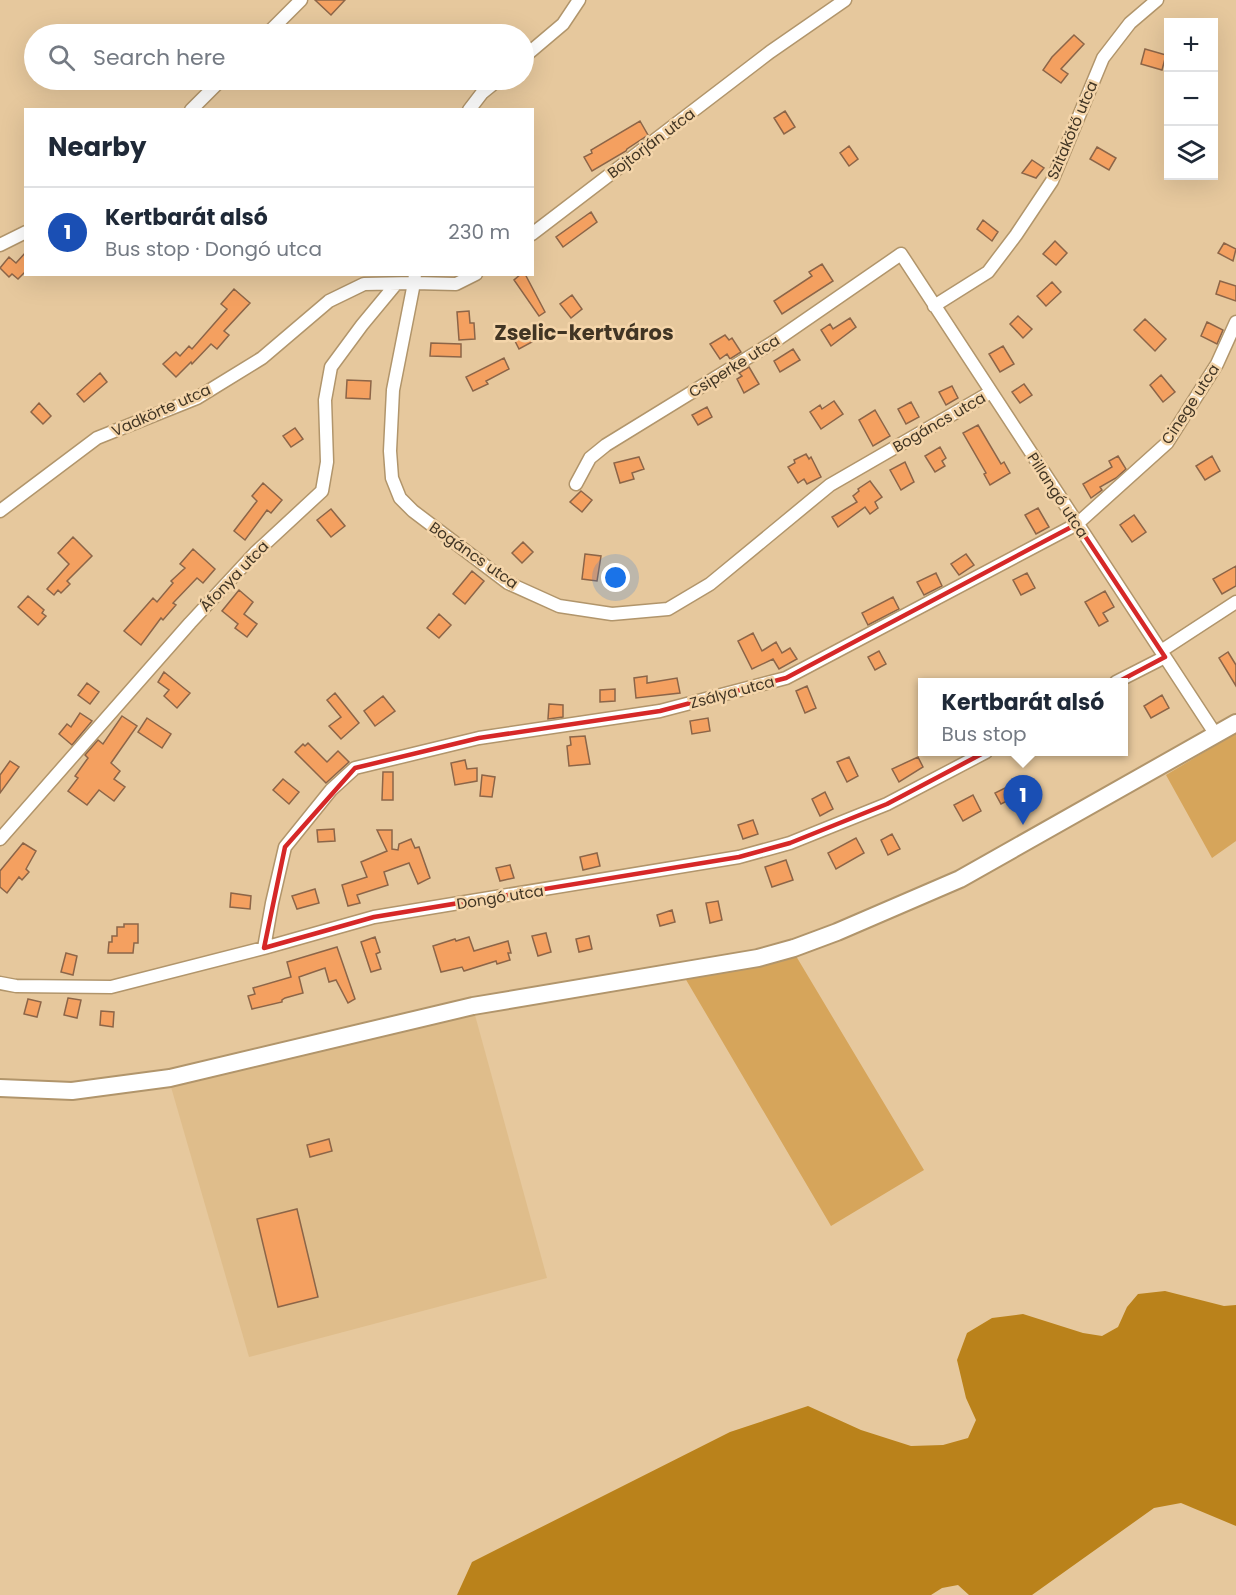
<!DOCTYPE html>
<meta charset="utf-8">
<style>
body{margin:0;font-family:Poppins,sans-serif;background:#f2f2f3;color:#1f2937}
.controls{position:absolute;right:18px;top:18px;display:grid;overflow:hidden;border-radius:0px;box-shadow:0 6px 24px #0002}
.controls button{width:54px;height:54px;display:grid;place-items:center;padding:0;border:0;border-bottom:2px solid #e0e1e3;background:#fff;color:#1f2937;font:30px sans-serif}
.you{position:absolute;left:616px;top:578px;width:21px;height:21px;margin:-15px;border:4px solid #fff;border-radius:50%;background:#1a73e8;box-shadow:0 0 0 9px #1a73e833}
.badge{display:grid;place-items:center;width:39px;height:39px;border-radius:50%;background:#0f766e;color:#fff;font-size:20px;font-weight:700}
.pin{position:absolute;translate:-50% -50px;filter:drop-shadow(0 2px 3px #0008)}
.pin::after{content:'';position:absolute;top:32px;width:21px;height:18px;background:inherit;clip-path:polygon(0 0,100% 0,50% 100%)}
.popup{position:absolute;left:918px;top:678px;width:210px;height:78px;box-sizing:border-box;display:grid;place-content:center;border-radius:0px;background:#fff;filter:drop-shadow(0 2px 4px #0005);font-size:20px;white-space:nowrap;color:#747a83}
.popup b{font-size:22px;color:#1f2937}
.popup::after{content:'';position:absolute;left:50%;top:100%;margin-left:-12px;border:12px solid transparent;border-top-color:#fff}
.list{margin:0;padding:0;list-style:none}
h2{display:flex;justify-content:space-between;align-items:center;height:78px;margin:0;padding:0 24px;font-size:26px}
h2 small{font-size:20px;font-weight:400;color:#747a83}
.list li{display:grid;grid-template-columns:39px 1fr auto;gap:18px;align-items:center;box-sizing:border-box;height:90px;padding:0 24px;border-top:2px solid #e0e1e3}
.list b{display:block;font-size:22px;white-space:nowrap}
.list p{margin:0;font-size:20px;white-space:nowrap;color:#747a83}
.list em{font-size:20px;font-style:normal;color:#747a83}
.icon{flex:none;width:33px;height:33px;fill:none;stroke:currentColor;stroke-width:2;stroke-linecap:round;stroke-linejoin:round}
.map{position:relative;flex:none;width:1236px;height:1595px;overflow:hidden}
.search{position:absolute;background:#fff;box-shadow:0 6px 24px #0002;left:24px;top:24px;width:510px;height:66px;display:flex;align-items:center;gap:15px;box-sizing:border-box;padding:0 21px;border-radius:33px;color:#747a83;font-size:22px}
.panel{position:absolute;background:#fff;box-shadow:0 6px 24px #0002;left:24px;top:108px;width:510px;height:168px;border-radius:0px}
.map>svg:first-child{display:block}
</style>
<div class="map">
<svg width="1236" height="1595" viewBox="0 0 1236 1595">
<rect width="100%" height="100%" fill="#e6c89d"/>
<path fill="#dfbd8b" d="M475,1015L547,1278L249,1357L171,1087Z"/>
<path fill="#d6a55b" d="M1236,733V841L1212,858L1166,775Z
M796,956L924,1170L831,1226L685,978Z"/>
<path fill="#ba821b" d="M1165,1291L1224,1306L1236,1305V1526L1181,1503L1154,1508L1032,1595H969L958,1585L942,1588L931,1595H457L472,1562L730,1432L808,1406L861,1430L911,1446L943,1445L968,1438L976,1420L966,1398L957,1360L967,1333L992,1318L1023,1314L1083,1333L1102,1336L1118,1327L1127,1307L1138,1294Z"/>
<path fill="#f4a060" stroke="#8c6548" stroke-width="1.5" d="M315,0H345L331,15Z
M1074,35L1084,44L1061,69L1068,74L1061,83L1043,70L1052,57Z
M1145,49L1166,55L1162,70L1141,64Z
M785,111L795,127L784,134L774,118Z
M640,121L648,135L627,149L626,151L592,171L584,157L592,153L591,150Z
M849,146L858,159L849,166L840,153Z
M1097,147L1116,158L1109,170L1090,159Z
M1032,160L1044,168L1036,178L1022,173Z
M591,212L597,222L563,247L556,237Z
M983,220L998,232L992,241L977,229Z
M1055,241L1067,253L1056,265L1043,254Z
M1224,243L1236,249L1233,261L1218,253Z
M26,252V271L18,279L12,274L9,277L0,268L9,257L16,263Z
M822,264L833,281L782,314L774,301L812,276L809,272Z
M521,274H525L545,312L539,316L514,280Z
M1220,281L1236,286V301L1216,294Z
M1052,282L1061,292L1046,306L1037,296Z
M234,289L250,303L224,331L229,335L217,349L211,344L192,364L191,362L176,377L163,364L176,352L180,356L189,346L192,349L227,309L221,304Z
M572,295L582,309L571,318L560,304Z
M469,311L470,323H474L475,339L459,340L457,312Z
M1018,316L1032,329L1023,338L1010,324Z
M850,318L856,327L831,346L821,330L830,324L833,329Z
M1145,319L1166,339L1155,351L1134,330Z
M1207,322L1223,330L1217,344L1201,336Z
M526,331L532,342L519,349L513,337Z
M725,335L729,340L732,338L741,352L730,359L727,354L720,359L710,344Z
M431,343L461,344V357L430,356Z
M1003,346L1014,364L1000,372L989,354Z
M793,349L800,360L780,372L774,361Z
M504,358L509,369L486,381L488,384L473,391L466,377Z
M749,367L759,384L744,393L737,379L742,376L739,373Z
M100,373L107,382L84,402L77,394Z
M1161,375L1175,392L1163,402L1150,385Z
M347,380L371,381L370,399L346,398Z
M1024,384L1032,395L1020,403L1012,392Z
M952,386L958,398L946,405L939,392Z
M834,401L843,414L821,429L810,412L820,405L822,409Z
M911,402L919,417L906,424L898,409Z
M39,403L51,416L43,424L31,412Z
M707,407L712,417L698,425L692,415Z
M875,410L890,436L873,446L859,420Z
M978,425L1001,464L1004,462L1010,473L990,485L984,474L986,473L963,433Z
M295,428L303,439L291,447L283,436Z
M940,447L946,458L942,461L945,466L935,472L925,456Z
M806,454L809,459L811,457L821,477L807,484L804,479L798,483L788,467L795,463L794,460Z
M1118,456L1126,469L1116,478L1100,487L1102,490L1091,498L1083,484L1112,467L1109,461Z
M1212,456L1220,471L1205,480L1196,466Z
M639,457L644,469L632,473L634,479L620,483L614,463Z
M905,462L914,482L901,490L890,470Z
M870,481L882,497L875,502L878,508L870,514L865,507L838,527L832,517L857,502L853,496L859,491L858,489Z
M263,483L282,500L271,513L267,510L245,540L234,531L257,501L252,496Z
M581,491L592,500L582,512L570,502Z
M1038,508L1049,527L1036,534L1025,515Z
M331,509L345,526L331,537L317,520Z
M1134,515L1146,532L1132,542L1120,525Z
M73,537L92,556L67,581L70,584L61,593L58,590L54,595L47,589L69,564L58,553Z
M523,542L533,552L522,563L512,553Z
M193,549L215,569L203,583L197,578L173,603L176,605L163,620L161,618L141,645L124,631L153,598L157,602L173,583L171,581L185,568L180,564Z
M585,554L601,556L597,581L582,579Z
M966,554L974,565L959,575L951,564Z
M1236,566V586L1222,594L1213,579Z
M472,571L484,581L465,604L453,594Z
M936,573L942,586L924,595L917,582Z
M1027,573L1035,588L1021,595L1013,580Z
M239,590L253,602L244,614L257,624L247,637L235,628L238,624L222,611Z
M1105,591L1114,607L1103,613L1108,621L1099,626L1085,602Z
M28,596L44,610L42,613L46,616L38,625L18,607Z
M893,597L899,609L868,625L862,613Z
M439,614L451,625L439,638L427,628Z
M753,633L762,651L776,642L782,653L790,648L797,659L779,669L773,659L752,669L738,641Z
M879,651L886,664L875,670L868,657Z
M1228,652L1236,665V686L1219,658Z
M164,672L190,693L177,708L164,696L169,690L158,682Z
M647,676V683L677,678L680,693L636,698L634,678Z
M87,683L99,692L90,704L78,695Z
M807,686L816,708L805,713L796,691Z
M615,689V701L600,702V690Z
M335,693L359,723L341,739L329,726L341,717L327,700Z
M1162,695L1169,708L1151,718L1144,706Z
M383,696L395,711L375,726L364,711Z
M549,704L563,705V717L548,719Z
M80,713L92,721L72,745L59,734L67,724L71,727Z
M122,716L137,726L111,763L120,771L114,779L125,787L114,801L99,790L87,805L68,791L78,778L75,776L88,758L85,755L98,740L103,744Z
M147,718L171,734L162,748L138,732Z
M708,718L710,731L692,734L690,721Z
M585,736L590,764L569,766L567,746L571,745L570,737Z
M308,743L327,762L338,751L349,762L326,783L295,752L303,744L305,746Z
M849,757L858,776L847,782L837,762Z
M918,757L923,767L899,782L892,769Z
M465,760L467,769L477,768V781L455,785L451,763Z
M10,761L19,767L0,793V775Z
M383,772H393V800H382Z
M482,775L495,777L492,797L480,796Z
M283,779L299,792L289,804L273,790Z
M1011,785L1017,796L1001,804L995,793Z
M825,792L833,809L820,816L812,799Z
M973,795L981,811L963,821L954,805Z
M753,820L758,834L743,839L738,825Z
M334,829L335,841L318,842L317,830Z
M377,830H392V849L398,850L399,844L411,839L415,848L419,847L430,878L418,884L409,863L384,872L388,885L357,895L360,903L348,906L342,885L367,877L361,862L387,851Z
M892,834L900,849L888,855L881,840Z
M856,838L864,853L836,869L828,853Z
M23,843L36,851L26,869L29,872L22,880L19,877L7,893L0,887V871Z
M597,853L600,866L583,870L580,857Z
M786,860L793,880L772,887L765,867Z
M510,865L514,878L500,881L496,868Z
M315,889L319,903L297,909L292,896Z
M231,893L251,896L250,909L230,907Z
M718,901L722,920L710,923L706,903Z
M672,910L675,922L660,926L657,915Z
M124,924H138V943H134L133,953H108L109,942H112V936H117V927H124Z
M546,933L551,952L538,956L532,936Z
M589,936L592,949L579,952L576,939Z
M375,937L380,952L376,954L381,969L371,972L361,942Z
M469,937L474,951L508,941L511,953H508L510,960L497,964L496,961L464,971L462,967L441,972L433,946L455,939L456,941Z
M337,947L355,999L348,1003L336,980L329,982L325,968L299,977L303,993L285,998L282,1000V1002L252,1009L248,996L255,994L253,988L291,977L287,962Z
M66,953L77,956L73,975L61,972Z
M68,998L81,1000L77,1018L64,1015Z
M28,999L41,1002L37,1017L24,1014Z
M101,1011L114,1012L113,1027L100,1025Z
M329,1139L332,1151L310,1157L307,1145Z
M297,1209L318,1297L278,1307L257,1219Z"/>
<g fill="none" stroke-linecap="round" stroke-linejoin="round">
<g stroke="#b1956b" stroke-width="15">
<path id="minor" d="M267,34L301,0
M524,57L563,24L579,0
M191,110L221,80
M469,110L482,93L498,80
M532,234L770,52L845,0
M0,245L26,232
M476,274L456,284L414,283L393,390L390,451L392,478L400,498L413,511L508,583L559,606L612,614L668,609L710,584L830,485L991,392
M934,306L988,272L1016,235L1052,181L1103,58L1130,23L1157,0
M576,484L590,458L606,445L775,341L901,254L1216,735
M0,511L97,438L197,398L262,358L329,301L364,284L414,283L415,274
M1161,651L1236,602
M1116,682L1165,657
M0,839L190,623L255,553L322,491L327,462L325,400L331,367L362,325L396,284
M264,948L272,903L285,847L331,790L355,768L479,738L660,711L786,678L1077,524L1167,443L1217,364L1236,322
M0,983L16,986L111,987L264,948L374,917L739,857L790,843L887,804L986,752"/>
</g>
<g stroke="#b1956b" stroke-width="20">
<path id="tertiary" d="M0,1088L72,1091L170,1078L473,1006L758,958L794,948L837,932L960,879L1236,723"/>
</g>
<use href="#minor" stroke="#fff" stroke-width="12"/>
<use href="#tertiary" stroke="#fff" stroke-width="16"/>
</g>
<path fill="none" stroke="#d62828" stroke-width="4.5" stroke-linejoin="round" d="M1077,524L1165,657L887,804L790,843L739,857L374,917L264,948L285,847L355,768L479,738L660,711L786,678Z"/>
<g text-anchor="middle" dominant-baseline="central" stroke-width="5" stroke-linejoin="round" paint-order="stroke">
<g font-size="15" fill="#413524" stroke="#f4d5aa">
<text transform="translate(1072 130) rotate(-67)">Szitakötő utca</text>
<text transform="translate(651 143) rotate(-37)">Bojtorján utca</text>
<text transform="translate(734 366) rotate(-32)">Csiperke utca</text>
<text transform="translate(1190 404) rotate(-57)">Cinege utca</text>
<text transform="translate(161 410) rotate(-24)">Vadkörte utca</text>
<text transform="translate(939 422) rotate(-30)">Bogáncs utca</text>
<text transform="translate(1058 495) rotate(57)">Pillangó utca</text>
<text transform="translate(474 555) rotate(35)">Bogáncs utca</text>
<text transform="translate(234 576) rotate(-46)">Áfonya utca</text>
<text transform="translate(732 692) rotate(-15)">Zsálya utca</text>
<text transform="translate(500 897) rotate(-9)">Dongó utca</text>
</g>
<g font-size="21" font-weight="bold" fill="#413524" stroke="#f4d5aa">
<text x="584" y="332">Zselic-kertváros</text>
</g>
</g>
</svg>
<div class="controls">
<button>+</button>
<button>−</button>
<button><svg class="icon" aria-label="layers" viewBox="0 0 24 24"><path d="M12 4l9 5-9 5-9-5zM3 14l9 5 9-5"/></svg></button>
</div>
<div class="you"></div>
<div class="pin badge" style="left:1023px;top:825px;background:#1a4fb4">1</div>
<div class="popup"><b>Kertbarát alsó</b>Bus stop</div>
<div class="search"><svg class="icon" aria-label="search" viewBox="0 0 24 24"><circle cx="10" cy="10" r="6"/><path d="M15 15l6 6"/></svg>Search here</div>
<section class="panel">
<h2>Nearby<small></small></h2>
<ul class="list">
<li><span class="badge" style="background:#1a4fb4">1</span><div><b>Kertbarát alsó</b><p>Bus stop · Dongó utca</p></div><em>230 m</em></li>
</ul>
</section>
</div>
